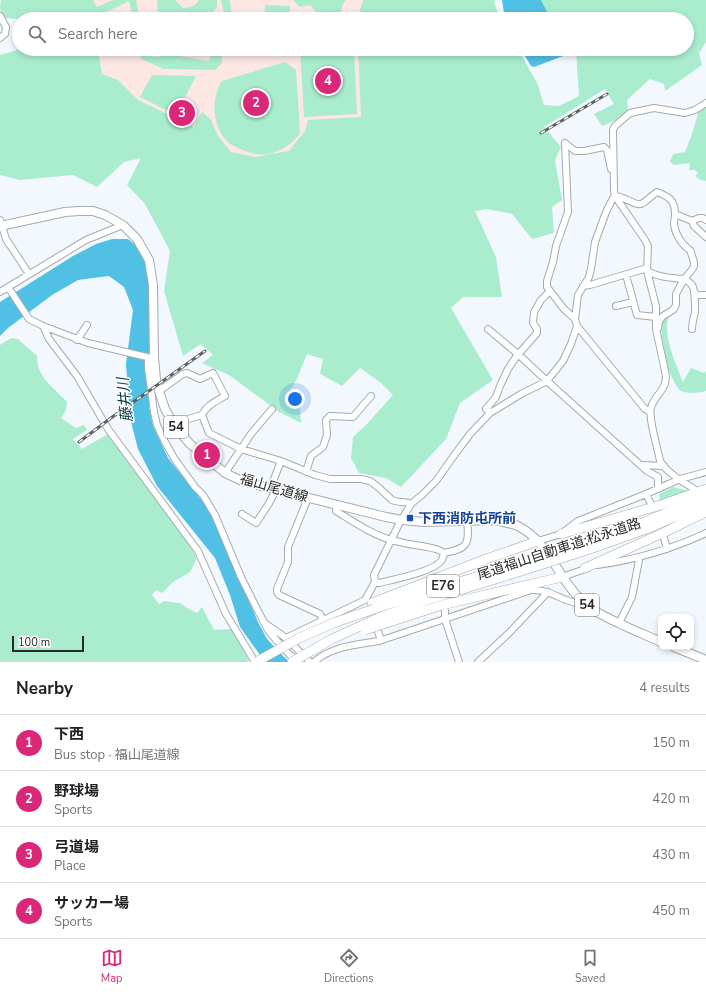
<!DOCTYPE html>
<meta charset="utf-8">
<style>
body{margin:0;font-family:"Nunito Sans","Noto Sans JP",sans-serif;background:#f2f2f2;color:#202124}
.controls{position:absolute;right:12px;bottom:12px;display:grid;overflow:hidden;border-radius:8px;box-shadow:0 2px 6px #0003}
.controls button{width:36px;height:36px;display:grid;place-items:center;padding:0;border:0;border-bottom:1px solid #e0e0e0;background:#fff;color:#202124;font:20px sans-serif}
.scale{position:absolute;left:12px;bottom:10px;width:72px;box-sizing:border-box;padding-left:4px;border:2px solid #27292c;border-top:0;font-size:11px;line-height:14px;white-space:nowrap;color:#27292c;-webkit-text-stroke:3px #fff;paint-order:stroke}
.you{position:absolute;left:295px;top:399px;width:14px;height:14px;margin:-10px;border:3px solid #fff;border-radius:50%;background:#1a73e8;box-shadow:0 0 0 6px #1a73e833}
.badge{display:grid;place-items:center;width:26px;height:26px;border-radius:50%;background:#db2777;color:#fff;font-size:13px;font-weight:700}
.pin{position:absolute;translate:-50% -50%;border:2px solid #fff;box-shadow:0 1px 4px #0006}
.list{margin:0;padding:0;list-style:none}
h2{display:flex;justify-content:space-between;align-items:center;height:52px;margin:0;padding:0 16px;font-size:17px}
h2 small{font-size:13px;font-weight:400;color:#757577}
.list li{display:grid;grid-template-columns:26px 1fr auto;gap:12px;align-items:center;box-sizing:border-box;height:56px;padding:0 16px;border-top:1px solid #e0e0e0}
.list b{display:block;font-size:15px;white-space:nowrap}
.list p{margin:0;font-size:13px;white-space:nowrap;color:#757577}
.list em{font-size:13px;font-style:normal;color:#757577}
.icon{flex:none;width:22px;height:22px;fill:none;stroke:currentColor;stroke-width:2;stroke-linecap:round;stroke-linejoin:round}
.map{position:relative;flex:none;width:706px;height:662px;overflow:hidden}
.search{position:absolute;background:#fff;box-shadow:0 2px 6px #0003;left:12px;right:12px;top:12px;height:44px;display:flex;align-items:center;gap:10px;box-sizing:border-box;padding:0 14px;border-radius:22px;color:#757577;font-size:15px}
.sheet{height:276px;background:#fff}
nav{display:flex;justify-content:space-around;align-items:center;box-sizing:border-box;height:56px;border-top:1px solid #e0e0e0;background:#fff;font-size:11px;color:#757577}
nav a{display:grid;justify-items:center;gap:2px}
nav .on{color:#db2777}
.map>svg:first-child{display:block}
</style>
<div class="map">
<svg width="706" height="662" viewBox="0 0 706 662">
<rect width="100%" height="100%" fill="#f2f8fe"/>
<path fill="#fde7e4" d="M65,0H372L366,19H67Z
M83,49H363L367,121L290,154L258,162L230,155L101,80Z"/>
<path fill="#aaedce" d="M1,0H93L97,7L113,0H136L140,19H133L129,1L100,15V19H19L2,18L0,8Z
M157,0H175L183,8C189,8 196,6 199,0H217V7L207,19H158Z
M221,0H230L232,19H225Z
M281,0H346L343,4L339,18L341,19H316V12L310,5L300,7L293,0Z
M363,0H494L496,8L502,19H357Z
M541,0H706V42L699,53L702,65L665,91L664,84L650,79L627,100L628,110L616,120L602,126L594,114L614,104L605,89L544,127L561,147L555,160L562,200L552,207L554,233L532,239L512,214L487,209L475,211L496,257L502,297H463L451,308L493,380L460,403L446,439L401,487L386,478L359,473L351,458L353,437L366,425L393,395L380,382L360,368L342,386L320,374L323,359L307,354L296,381L287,395L300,407L301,423L279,412L229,375L202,363L213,355L201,344L183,356L164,291L170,251L145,204L127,185L141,158L124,162L97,187L73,175L20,180L0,175V55L17,50L19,48V49H98L102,74L118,80L138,100L194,127L202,112L211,120L218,136L231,152L255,157L289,151L305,131L308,120L361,117L358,49H518L538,85L544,105L559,106L579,96L576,51L571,53L569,49H687V19H551Z
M265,5L290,6V19H264Z
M139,49H146L147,56L160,57V49H167L168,54L209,61L213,49H222V63L215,70L164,69L141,59Z
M300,49H354L357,114L304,117Z
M285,62L296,70L300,134C293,142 285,149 275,152C266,156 255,155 245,151C238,148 230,145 225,139C212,123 211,98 222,81Z
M152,75L196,76L176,115L140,97Z
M706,106V181L701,180L695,176L698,173L695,170H689L690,163L674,165L670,162L673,154L685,152L691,137L699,110Z
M670,315C669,318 667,321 667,324C666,344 676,364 683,382L691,368L704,373L706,371V391C699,393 688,394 681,391C677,389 672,378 670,373C667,365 660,331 661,323C662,319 665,317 670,315Z
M11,338L18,339L37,356L38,367L45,380L67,402L66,410L61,418L76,428L84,425L87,430L73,439L82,449L108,434L184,535L197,558L190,572L173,582L162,593L156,590L152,595L159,604L164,601L180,603L189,609L197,613L202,607L214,630L232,629L249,661L247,662H0V345Z
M673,487L689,491L660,502L659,494Z"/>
<path fill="#50c0e5" d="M502,0H541L551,19H507L504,13Z
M521,49H569L571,53L534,67L531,66Z
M112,239H128L141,249L147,267L151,289L149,331L150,353L149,407L153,426L168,458L208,508L218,529L258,622L267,639L284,657L290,662H265L240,627L230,595L215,558L157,486L138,449L130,418L126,364L133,310L124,287L109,276L78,280L52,295L8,328L0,336V302L73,256L96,244Z"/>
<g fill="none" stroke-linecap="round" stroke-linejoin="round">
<path stroke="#c9cfd4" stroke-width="6" stroke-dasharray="6 3" stroke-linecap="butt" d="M435,573L444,608"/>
<g stroke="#a4aab0" stroke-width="8">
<path id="minor" d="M0,16L6,27L5,34L0,38
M565,143L568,212L556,246L553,262L547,281V287L564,309L575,319
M565,143L575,151H584L604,147L607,150L611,169
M615,196L613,198L606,212L595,242L591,269L589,277L578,295L575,319L577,326L645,409L650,412
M615,196C624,196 635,206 641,204C646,202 652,195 657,192C670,197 675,201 675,214L692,221L699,218H703L706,220
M0,220L6,239L29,274
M692,221L694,226L706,237
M626,275L637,315L656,317
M583,286L590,285L644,269C656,277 670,278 684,279C697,265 696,267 690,250C682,245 675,234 674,224C674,221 675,217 675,214
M8,287L29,319L43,326L88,343L151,358
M0,292L86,240L123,225
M694,293L698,295H706
M616,306L633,302
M43,326L49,339L77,376L108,429L198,551L226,614L255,662
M658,328L659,321L663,316L673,310L676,305V294L684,279C687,281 690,282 692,285C695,289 696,311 694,316C693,321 692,324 692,329
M488,329L519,355L547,381L647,471L658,477V489
M77,340L87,325
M148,357V368L154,412L157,425L165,442L174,458L195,487L203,495L215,515L241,577L256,607L268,630L277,641L290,655L298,661
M159,391L183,374L187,373L200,379L213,373L225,396C216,401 206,406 202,415L209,433L241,449L281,461L315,475L330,479H361L370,481L378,487L392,500C398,503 406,501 411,504
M490,413L486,409L496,397L500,386L508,369L516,357L537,333V329L533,323L534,312L541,300L550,291
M174,425L178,422L202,415
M642,465L664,466
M306,472L311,456L323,447L327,435L326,420L330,416L353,417L371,396
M225,473L251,434L272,409
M270,489L281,461
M694,489C682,481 667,473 660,461C658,449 648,418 651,408C653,398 663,392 665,383C666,379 666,375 665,371L656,329V306L647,271L648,246L645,240L615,196L614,191L613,130L615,126L630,113L654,108L685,113L695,110L706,103
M646,494L650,502
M308,498L288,547V562L277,589V592L279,595L320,614L323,620
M337,505L336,511C354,522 371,534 391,540C399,542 407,544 415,545C421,546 438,548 442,552C444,553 444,555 443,557C441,571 391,580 379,583L375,582
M242,514L256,523L268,505L276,490
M664,538L667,549
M538,541L561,534L578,521L646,494L680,479L706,472
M443,553C467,549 470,545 467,521
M597,565C634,560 672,549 706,533
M562,577L588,568
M445,611V619L459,662
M375,623L381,640
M619,623L632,597L639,560V557
M266,624L286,638L310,662
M286,638L365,600L375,582L374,575L399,524L411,504L423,494L436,481L453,457L470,434L490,413L521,394L547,381L563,361L571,344L577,326
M314,662C332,646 356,645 379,641C385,639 391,637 397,635L531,590C544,589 554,595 566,600C573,602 580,605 587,607
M478,662L508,634L548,592"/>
</g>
<g stroke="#a4aab0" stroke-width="10">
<path id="major" d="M0,226L65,212L79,211H93L105,215L123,225L137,239L149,260L153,285L154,358L156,379L159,391L165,409L174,425L190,444L225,473L242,481L273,489L386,517L402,520L424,522L495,520C502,522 509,523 516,525C548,540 556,575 580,599C593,612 610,619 627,627C638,632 650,637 661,642
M674,647L706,660"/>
</g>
<g stroke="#a4aab0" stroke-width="10">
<path id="highway" d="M561,534L661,505L706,489
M588,542L645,522L706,496
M590,549L646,529L706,504
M585,568L665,532L706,512
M372,603L489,558L538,541
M374,609L422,593L513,566
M378,618L427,600L515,573
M380,625L442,605L562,577"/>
</g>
<use href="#minor" stroke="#fff" stroke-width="6"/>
<use href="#major" stroke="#fff" stroke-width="8"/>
<use href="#highway" stroke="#fff" stroke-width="9"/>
<g stroke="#5d6064" stroke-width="3">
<path id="rail" d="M541,133L607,94
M79,442L111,418L205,351"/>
</g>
<use href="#rail" stroke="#fff" stroke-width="1.5" stroke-dasharray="4.5" stroke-linecap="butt"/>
<g stroke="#a4aab0" stroke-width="10" stroke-linecap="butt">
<path id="highway-bridge" d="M513,566L588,542
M515,573L590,549
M365,630L380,625
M256,662L299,638L336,622L374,609
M292,662L332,639L378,618"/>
</g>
<use href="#highway-bridge" stroke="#fff" stroke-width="9"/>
</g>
<rect fill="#1a4fb4" stroke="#fff" stroke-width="1.5" x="406" y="514" width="8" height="8" rx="2"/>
<g text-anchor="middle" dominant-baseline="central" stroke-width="3" stroke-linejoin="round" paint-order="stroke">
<g fill="#fff" stroke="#68696b" stroke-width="1">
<rect x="164" y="416" width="24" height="22" rx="3"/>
<rect x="427" y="575" width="32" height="22" rx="3"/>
<rect x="575" y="594" width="24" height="22" rx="3"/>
</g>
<g font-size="13" font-weight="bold" fill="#27292c">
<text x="176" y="427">54</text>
<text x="443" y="586">E76</text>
<text x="587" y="605">54</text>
</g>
<g font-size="14" fill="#27292c" stroke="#fff">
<text transform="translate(274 488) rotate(16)">福山尾道線</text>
<text transform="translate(559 549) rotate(-18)">尾道福山自動車道;松永道路</text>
</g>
<g font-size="14" font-weight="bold" fill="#164399" stroke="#fff" text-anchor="start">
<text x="418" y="518">下西消防屯所前</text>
</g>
<g font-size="15" font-style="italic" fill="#003544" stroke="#fff">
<text transform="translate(125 400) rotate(-96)">藤井川</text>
</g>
</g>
</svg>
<div class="controls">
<button><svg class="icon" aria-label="locate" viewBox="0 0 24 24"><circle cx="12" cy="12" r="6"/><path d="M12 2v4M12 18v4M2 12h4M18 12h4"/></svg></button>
</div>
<div class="scale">100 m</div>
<div class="you"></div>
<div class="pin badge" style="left:207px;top:455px">1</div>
<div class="pin badge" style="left:256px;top:103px">2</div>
<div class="pin badge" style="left:182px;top:113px">3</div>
<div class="pin badge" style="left:328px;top:81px">4</div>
<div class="search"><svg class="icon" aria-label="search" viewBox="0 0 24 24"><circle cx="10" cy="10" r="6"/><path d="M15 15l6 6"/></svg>Search here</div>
</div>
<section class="sheet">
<h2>Nearby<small>4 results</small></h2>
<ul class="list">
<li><span class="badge">1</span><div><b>下西</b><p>Bus stop · 福山尾道線</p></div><em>150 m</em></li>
<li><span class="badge">2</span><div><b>野球場</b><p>Sports</p></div><em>420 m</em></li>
<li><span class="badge">3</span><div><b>弓道場</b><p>Place</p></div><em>430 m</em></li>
<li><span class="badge">4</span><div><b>サッカー場</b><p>Sports</p></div><em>450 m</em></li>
</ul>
</section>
<nav>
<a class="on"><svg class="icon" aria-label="map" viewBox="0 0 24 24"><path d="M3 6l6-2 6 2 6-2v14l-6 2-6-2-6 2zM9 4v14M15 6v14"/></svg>Map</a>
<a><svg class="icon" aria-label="directions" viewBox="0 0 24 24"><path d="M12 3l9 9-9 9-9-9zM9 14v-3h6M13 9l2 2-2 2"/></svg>Directions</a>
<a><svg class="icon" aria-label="saved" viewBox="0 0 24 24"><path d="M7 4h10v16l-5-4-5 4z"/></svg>Saved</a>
</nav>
